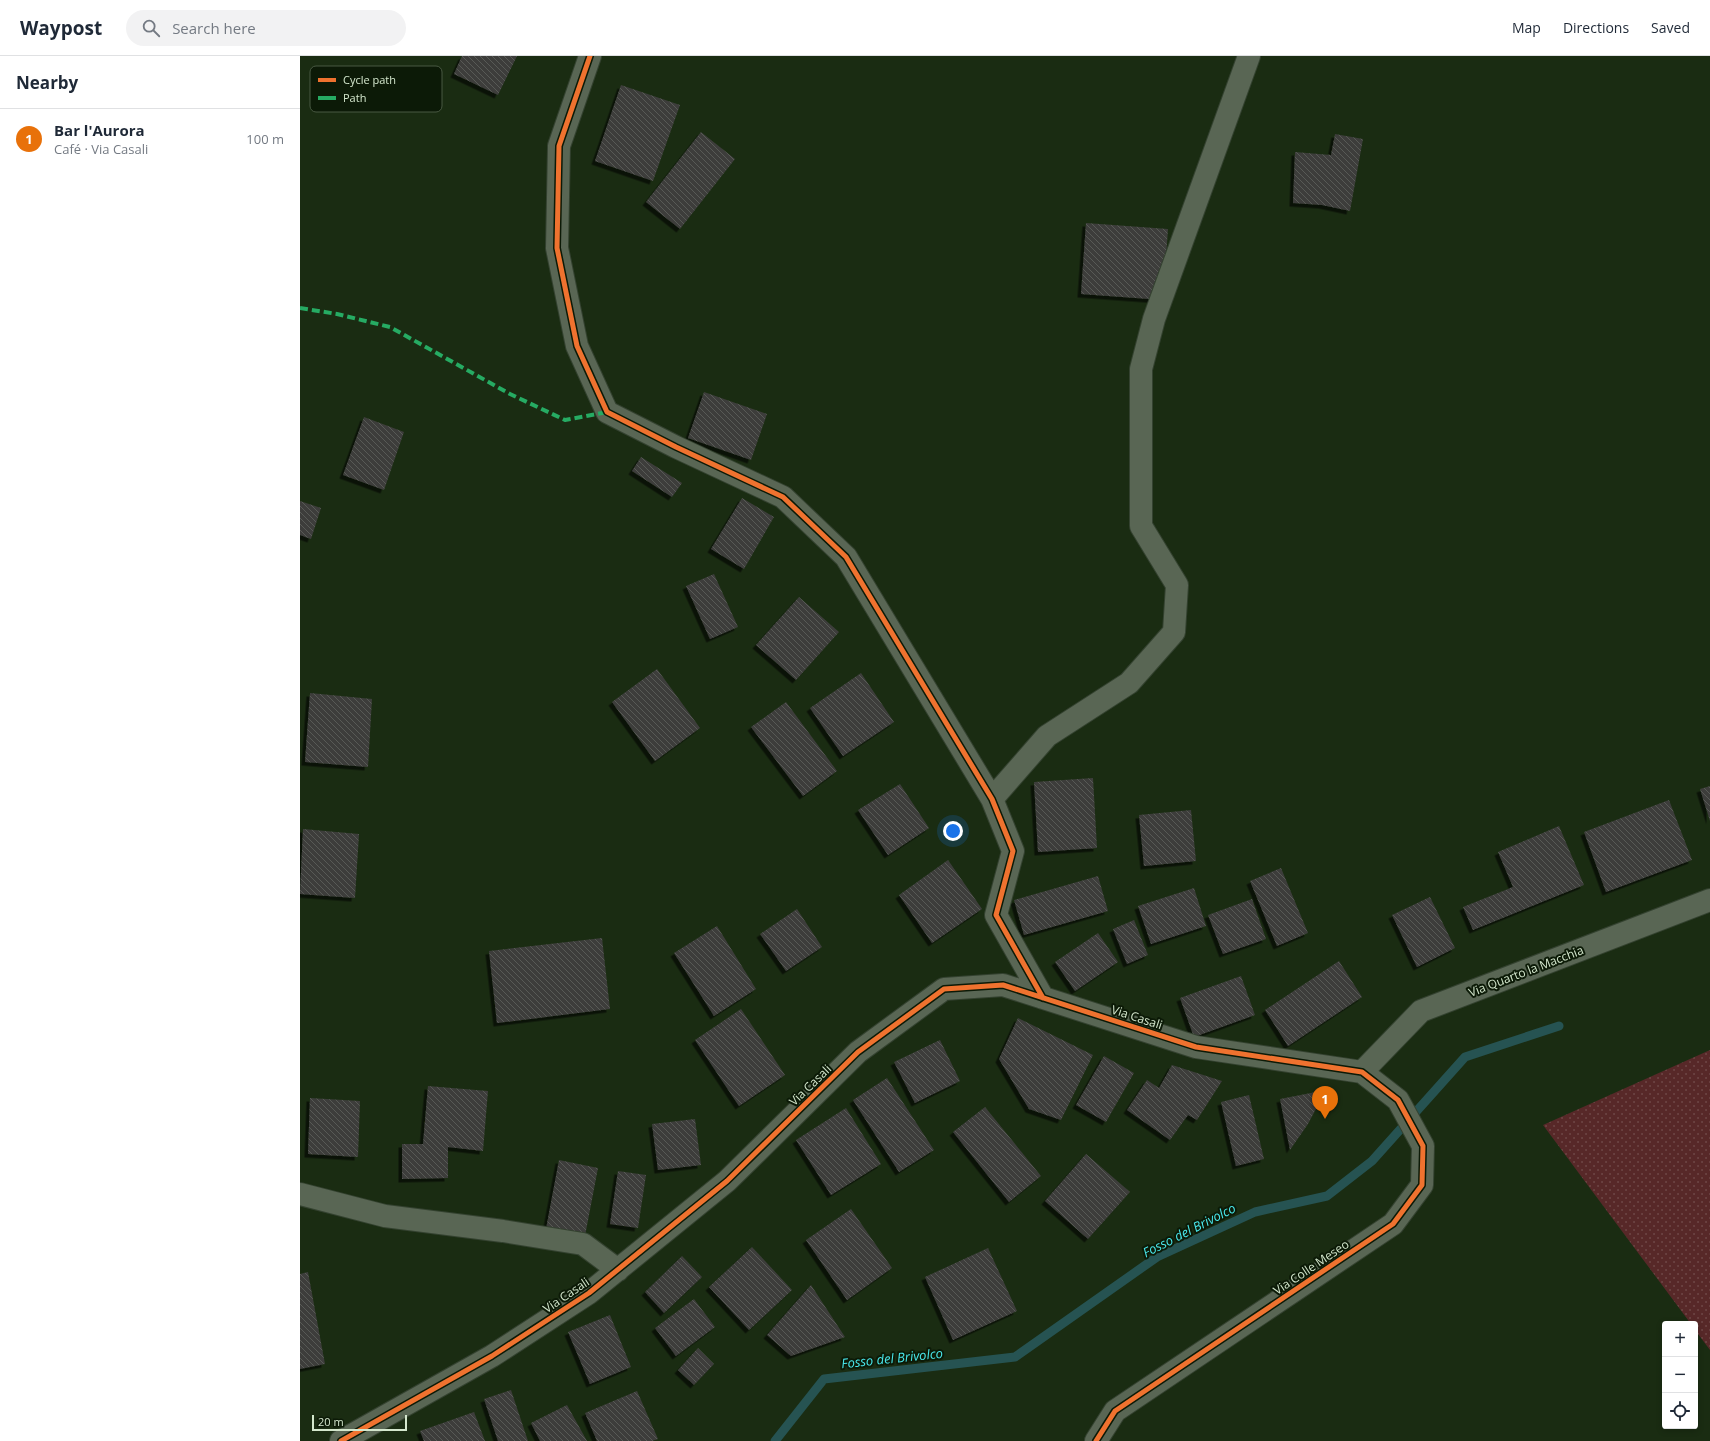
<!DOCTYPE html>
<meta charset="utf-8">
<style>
body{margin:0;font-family:"Open Sans",sans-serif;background:#f2f2f3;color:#1f2937}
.controls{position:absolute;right:12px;bottom:12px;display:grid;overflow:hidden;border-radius:4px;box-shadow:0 2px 6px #0003}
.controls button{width:36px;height:36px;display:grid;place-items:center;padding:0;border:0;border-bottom:1px solid #e0e1e3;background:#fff;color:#1f2937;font:20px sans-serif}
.scale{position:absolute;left:12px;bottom:10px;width:95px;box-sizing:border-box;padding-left:4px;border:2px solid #d4e7cd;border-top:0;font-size:11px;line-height:14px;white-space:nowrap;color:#d4e7cd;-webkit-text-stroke:3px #0c1a07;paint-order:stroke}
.you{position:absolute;left:653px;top:775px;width:14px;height:14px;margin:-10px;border:3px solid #fff;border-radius:50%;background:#1a73e8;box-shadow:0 0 0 6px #1a73e833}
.badge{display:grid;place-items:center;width:26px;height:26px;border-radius:50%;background:#53615d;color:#fff;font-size:13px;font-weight:700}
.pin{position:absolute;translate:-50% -33px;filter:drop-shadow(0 1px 2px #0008)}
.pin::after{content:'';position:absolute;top:21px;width:14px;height:12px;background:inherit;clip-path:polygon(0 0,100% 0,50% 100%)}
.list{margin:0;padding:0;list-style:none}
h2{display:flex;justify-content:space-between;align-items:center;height:52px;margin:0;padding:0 16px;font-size:17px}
h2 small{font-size:13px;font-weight:400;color:#747a83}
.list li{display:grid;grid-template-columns:26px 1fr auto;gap:12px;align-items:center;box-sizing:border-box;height:60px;padding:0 16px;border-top:1px solid #e0e1e3}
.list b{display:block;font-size:15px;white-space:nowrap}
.list p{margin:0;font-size:13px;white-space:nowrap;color:#747a83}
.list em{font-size:13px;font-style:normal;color:#747a83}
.icon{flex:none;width:22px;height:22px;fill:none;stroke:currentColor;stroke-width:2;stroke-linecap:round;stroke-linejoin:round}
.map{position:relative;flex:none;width:1410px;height:1385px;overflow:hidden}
header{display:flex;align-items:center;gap:24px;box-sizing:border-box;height:56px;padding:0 20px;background:#fff;border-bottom:1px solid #e0e1e3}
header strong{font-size:19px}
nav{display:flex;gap:22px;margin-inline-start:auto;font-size:14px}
.search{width:280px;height:36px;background:#f2f2f3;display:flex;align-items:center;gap:10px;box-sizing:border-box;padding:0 14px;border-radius:22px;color:#747a83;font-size:15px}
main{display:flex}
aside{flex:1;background:#fff}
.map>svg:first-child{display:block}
</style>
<header>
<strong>Waypost</strong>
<div class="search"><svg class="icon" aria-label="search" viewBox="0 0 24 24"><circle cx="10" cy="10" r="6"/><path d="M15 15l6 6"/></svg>Search here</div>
<nav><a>Map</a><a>Directions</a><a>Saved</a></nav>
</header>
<main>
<aside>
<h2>Nearby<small></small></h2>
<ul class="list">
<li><span class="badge" style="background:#e8710a">1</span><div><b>Bar l'Aurora</b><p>Café · Via Casali</p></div><em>100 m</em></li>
</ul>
</aside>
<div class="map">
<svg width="1410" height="1385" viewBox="0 0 1410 1385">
<defs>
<pattern id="grass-dots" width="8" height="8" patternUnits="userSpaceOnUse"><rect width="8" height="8" fill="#572828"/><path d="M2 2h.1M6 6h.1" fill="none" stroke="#6e4746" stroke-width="1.8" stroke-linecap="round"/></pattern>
<pattern id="building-back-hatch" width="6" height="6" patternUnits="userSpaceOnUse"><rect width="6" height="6" fill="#3d3e3b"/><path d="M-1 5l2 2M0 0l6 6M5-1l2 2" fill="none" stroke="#585a56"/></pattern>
<filter id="shadow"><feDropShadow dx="-3.5" dy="3.5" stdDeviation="0" flood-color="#0009"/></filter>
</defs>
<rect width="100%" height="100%" fill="#1a2c12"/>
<path fill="url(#grass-dots)" d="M1410,994V1294L1395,1274V1268H1391L1243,1069Z"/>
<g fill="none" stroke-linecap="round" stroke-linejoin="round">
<path stroke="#265352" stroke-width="9" d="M475,1385L524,1323L715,1301L857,1201L955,1156L1027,1140L1072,1105L1165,1001L1259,970"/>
</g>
<path fill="url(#building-back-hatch)" filter="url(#shadow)" d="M162,0H217L198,39L154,18Z
M321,29L380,49L353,125L295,105Z
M401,76L435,103L380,173L346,146Z
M1035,78L1063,83L1050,155L1022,149L993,147L995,96L1031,99Z
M786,167L868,173L863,244L781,238Z
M404,336L467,358L451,404L388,382Z
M64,361L104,376L84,434L43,419Z
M341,401L382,427L372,441L332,415Z
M442,442L474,461L444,513L411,493Z
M0,445L21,452L11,483L0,479Z
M414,518L438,571L410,583L386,530Z
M499,541L539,576L496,624L456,589Z
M357,613L400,672L355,705L312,646Z
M561,617L594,666L543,700L510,652Z
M10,637L72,643L68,711L5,706Z
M486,646L537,715L503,740L451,671Z
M793,722L797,792L738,796L734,726Z
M600,728L629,772L588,799L558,754Z
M1410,730V765L1400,733Z
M1369,744L1392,804L1306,836L1284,776Z
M891,754L896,805L844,810L839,759Z
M1259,770L1284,829L1173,874L1163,851L1213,831L1198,796Z
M3,773L59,778L55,842L0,838Z
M648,804L682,853L632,887L599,839Z
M981,812L1008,877L977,890L950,825Z
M798,820L808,855L724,879L714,844Z
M894,832L906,870L851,888L838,850Z
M1130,841L1155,892L1117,911L1092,859Z
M952,843L966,883L923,898L908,859Z
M497,853L522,891L486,915L460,878Z
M834,864L848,899L827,908L813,873Z
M417,870L456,933L414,960L374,897Z
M798,877L818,906L775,935L755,906Z
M302,882L310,953L197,967L189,895Z
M1039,905L1062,941L988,990L965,954Z
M941,920L955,959L894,981L880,942Z
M441,953L485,1019L439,1050L395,984Z
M718,962L793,999L761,1064L729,1053L699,1003Z
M640,984L660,1025L615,1047L594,1006Z
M804,1000L834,1017L806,1066L776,1049Z
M872,1009L922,1025L897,1064L888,1059L870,1084L827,1054L847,1024L859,1032Z
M587,1022L634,1094L599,1116L553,1044Z
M128,1030L188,1035L183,1095L148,1091V1122L102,1123V1088H123Z
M1026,1034L1008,1068L990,1094L980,1043Z
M949,1039L964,1103L936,1110L921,1046Z
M10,1042L60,1045L58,1101L8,1098Z
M685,1051L741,1120L709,1146L653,1076Z
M546,1052L581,1108L531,1139L496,1084Z
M395,1063L401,1109L358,1114L352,1068Z
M786,1098L830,1136L788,1183L745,1145Z
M259,1104L298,1112L285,1180L246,1173Z
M318,1115L346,1119L338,1172L310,1168Z
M551,1153L592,1212L547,1244L506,1184Z
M452,1191L492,1234L449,1274L409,1231Z
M688,1192L717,1255L653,1284L625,1221Z
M382,1200L402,1221L364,1257L345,1236Z
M8,1216L25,1308L0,1313V1218Z
M511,1229L545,1281L491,1300L467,1279Z
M394,1243L415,1271L376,1300L355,1272Z
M310,1259L331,1311L290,1328L268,1276Z
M398,1292L414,1308L394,1329L378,1314Z
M211,1334L228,1385H198L184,1343Z
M337,1335L358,1383L352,1385H297L285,1357Z
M267,1349L287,1385H240L231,1367Z
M174,1356L185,1385H124L120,1375Z"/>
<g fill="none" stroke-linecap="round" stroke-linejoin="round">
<g stroke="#344230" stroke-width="24">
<path id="street" d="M290,0L259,90L257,192L277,290L307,356L376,391L483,441L546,501L692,743L713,795L696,859L743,942
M692,743L747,680L829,627L874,576L877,529L841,470V313L854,263L949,0
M1062,1016L1121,955L1410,844
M0,1138L85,1160L203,1175L283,1188L318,1214
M41,1385L192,1300L289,1237L427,1125L558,996L644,933L703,929L896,991L1062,1016L1098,1044L1123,1090L1122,1129L1093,1168L815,1355L796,1385"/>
</g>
<use href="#street" stroke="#596654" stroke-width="22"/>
<path stroke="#26ab63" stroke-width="4" stroke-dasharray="8 4" stroke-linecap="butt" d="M0,252L37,258L90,271L210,338L265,364L307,356"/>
<g stroke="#0c1a07" stroke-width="8">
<path id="cycleway" d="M290,0L259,90L257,192L277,290L307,356L376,391L483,441L546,501L692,743L713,795L696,859L743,942
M41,1385L192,1300L289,1237L427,1125L558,996L644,933L703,929L896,991L1062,1016L1098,1044L1123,1090L1122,1129L1093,1168L815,1355L796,1385"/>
</g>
<use href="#cycleway" stroke="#ef722f" stroke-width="5"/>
</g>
<g text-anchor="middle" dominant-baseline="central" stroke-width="4" stroke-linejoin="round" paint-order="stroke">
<g font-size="12" fill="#d4e7cd" stroke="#0c1a07">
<text transform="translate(1226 915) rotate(-21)">Via Quarto la Macchia</text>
<text transform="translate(837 961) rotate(18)">Via Casali</text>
<text transform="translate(510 1029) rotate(-44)">Via Casali</text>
<text transform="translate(1011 1211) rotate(-34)">Via Colle Meseo</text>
<text transform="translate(266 1239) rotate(-34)">Via Casali</text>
</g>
<g font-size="13" font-style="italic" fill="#49e8ec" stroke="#0c1a07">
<text transform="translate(889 1174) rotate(-27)">Fosso del Brivolco</text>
<text transform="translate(592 1302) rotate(-6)">Fosso del Brivolco</text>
</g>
</g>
<rect x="10" y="10" width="132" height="46" rx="6" fill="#0c1a07" stroke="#485842" stroke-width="1"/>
<rect x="18" y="22" width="18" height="4" fill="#ef722f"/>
<rect x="18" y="40" width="18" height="4" fill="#26ab63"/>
<g font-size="11" fill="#d4e7cd">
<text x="43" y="28">Cycle path</text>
<text x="43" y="46">Path</text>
</g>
</svg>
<div class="controls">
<button>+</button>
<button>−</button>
<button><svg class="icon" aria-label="locate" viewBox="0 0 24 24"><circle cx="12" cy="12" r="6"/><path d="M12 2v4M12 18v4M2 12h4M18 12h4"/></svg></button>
</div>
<div class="scale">20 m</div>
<div class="you"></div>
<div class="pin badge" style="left:1025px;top:1063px;background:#e8710a">1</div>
</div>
</main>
